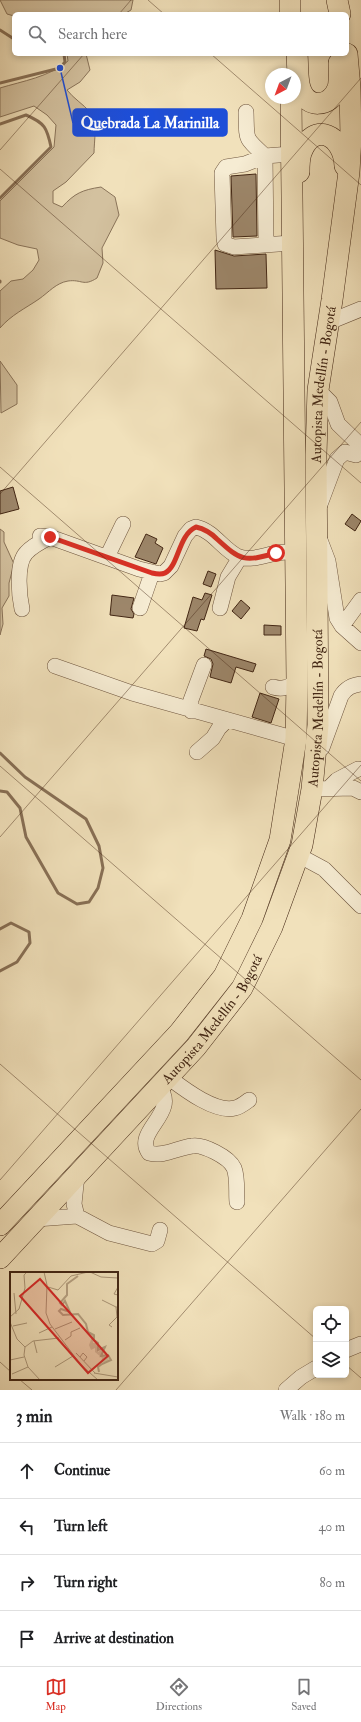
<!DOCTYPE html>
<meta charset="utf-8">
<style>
body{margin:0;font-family:"IM FELL Double Pica",serif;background:#f2f2f2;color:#202124}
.controls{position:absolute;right:12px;bottom:12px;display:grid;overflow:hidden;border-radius:6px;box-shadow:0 2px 6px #0003}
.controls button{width:36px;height:36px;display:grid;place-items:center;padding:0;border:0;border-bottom:1px solid #e0e0e0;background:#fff;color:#202124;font:20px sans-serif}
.compass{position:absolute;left:265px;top:68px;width:36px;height:36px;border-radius:50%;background:#fff;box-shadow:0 2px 6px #0003;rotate:221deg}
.stop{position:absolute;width:12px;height:12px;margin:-9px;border:3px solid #d93025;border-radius:50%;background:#fff}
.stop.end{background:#d93025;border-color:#fff;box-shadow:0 1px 4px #0008}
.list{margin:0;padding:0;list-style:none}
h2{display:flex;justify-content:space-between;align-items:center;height:52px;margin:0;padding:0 16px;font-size:17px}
h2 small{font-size:13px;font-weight:400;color:#757577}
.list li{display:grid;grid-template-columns:26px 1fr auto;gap:12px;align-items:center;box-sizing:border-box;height:56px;padding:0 16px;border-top:1px solid #e0e0e0}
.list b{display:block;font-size:15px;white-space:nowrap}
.list em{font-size:13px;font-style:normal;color:#757577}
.icon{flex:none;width:22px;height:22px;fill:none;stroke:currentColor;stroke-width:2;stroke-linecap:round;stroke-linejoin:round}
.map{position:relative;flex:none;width:361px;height:1390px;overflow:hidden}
.search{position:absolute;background:#fff;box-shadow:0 2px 6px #0003;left:12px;right:12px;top:12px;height:44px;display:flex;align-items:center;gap:10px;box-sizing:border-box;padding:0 14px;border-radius:6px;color:#757577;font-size:15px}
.sheet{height:276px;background:#fff}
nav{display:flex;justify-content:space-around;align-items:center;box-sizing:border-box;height:56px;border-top:1px solid #e0e0e0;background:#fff;font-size:11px;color:#757577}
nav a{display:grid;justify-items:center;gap:2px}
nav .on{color:#d93025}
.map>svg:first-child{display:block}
</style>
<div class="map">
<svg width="361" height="1390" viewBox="0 0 361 1390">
<rect width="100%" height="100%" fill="#f1e1bb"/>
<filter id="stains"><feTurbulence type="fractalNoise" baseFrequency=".005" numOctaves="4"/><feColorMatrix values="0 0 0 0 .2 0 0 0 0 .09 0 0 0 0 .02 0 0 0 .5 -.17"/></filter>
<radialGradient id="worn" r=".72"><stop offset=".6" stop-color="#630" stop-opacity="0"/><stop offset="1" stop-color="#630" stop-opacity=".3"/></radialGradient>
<path fill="#d3c19f" stroke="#8a745a" d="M0,0H133L131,10L124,14H14V16L7,14Z
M67,54H86L90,70L80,82L67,90C73,98 83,104 90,112C98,123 94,141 94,153L66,182L53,191V203L62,207C75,193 82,190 101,187L115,197L119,215L102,248L103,263L97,278C83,287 82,279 68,281C56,283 49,292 39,299C26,308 11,315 0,328V291L11,281L23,279L33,270L39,260L37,249L18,245L0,238V201L54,147L56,125L47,115L34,106L0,117V88C23,81 49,77 68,61Z
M0,361L17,385V404L1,413Z
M0,529L4,532V542L14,564L9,583V596L2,608L3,624L0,635Z"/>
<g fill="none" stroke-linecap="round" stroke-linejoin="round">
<path stroke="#887056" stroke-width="3" d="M0,30L14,39
M0,83L60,68L65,62L64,54
M0,124L26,115C45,123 47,128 51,147L0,198
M0,281V282
M0,753L25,777L86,819L99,846L103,868L98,888L89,902L77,904L58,893L26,837L20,808L7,792L0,791
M0,929L11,923L29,932L30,943L17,962L0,971"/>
</g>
<path fill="#9d876b" stroke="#422614" d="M256,174L257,236L233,237L231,176Z
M215,250L234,256L266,254L267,288L216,289Z
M13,487L19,509L0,514V491Z
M352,514L361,521L355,531L345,524Z
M146,534L157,539L155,543L163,548L156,564L135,557Z
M208,571L216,574L211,587L203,584Z
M205,593L212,595L204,620L201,619L197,631L184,628L193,597L202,600Z
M112,595L134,598L131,609L134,614L133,618L110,615Z
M241,600L250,608L241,619L232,611Z
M264,625L281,626V635H264Z
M206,649L256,664L253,672L236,667L231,683L210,677L213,664L211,659L204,656Z
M260,693L279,699L271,723L252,717Z"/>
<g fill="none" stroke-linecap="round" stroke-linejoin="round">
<g stroke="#6e553e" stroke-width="16">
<path id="minor" d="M246,112C247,141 244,137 265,156L266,245
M291,154L265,156L245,164L226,167L222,173L224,238L225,244L234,247L292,243
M329,322L361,309
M318,390L330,402L338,424L361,446
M319,507L337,459L345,452L356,455
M40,536L50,537L139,569L160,574L164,573L171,566L185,536L191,529L196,527C214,531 223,550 239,557C252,561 264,555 277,553C283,552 289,552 295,551
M320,540L328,561L337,618L342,626L361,643
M107,557L123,524
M140,608L152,573
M220,608L228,577L240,557
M22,609C19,595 16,564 26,553C32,546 42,541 50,537
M342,626L361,600
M55,666L132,693L296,739
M273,687C283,690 288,687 297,682
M191,711V700L204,665
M322,748L341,696C346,688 352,685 361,684
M197,752L213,738L219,728L227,720
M312,789L353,788L361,792
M328,789L337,780L358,769
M298,855L324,869L361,906
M168,1077C184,1089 215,1113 235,1108C240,1107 245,1103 249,1100
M159,1087C180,1113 133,1131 149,1153C164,1157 177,1148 192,1146C203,1144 229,1157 234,1168C238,1178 236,1192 237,1202
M77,1216L74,1204L77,1175
M36,1219L77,1216L109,1233L152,1244L157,1241L160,1230
M346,1350L361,1344
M286,1390L301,1377L316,1368"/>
</g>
<g stroke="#422614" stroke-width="22">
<g id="highway">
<path d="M290,0V14"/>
<path d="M337,0L340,14"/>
<path d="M297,54C298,65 297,78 300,88C306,109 330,108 338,88C340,81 339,71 339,63"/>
<path d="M299,172C299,166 299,159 301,153C313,120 344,135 345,166"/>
<path d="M0,1225L179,1033L224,976L252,919L280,840L296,739L297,682L291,98"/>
<path id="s1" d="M0,1258L196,1047L242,988L272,927L302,845L312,789L318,725L316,455L318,390L332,300L349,172L351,138L350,88L347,54"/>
</g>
</g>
<use href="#minor" stroke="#f6ecd3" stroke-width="15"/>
<use href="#highway" stroke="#f1e1bb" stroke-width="21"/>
</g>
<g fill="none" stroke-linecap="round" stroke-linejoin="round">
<path stroke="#d93025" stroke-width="5" d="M50,537L152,573C156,574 161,575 165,573C179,566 178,535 196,527C205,529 211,533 217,539C241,561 244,562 276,553"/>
</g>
<path fill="none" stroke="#422614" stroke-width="1" stroke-opacity="0.45" d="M148,0L164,14M119,14L131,0M211,54L361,185M0,150L84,54M0,169L361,483M0,467L361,781M0,494L361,78M0,766L361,1080M0,837L361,422M0,1064L316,1339M0,1180L361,765M0,1362L11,1372M346,1365L361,1378M19,1379L32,1390M116,1390L361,1109"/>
<g text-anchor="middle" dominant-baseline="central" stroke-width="3.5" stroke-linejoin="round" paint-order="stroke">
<g font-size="14" fill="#422614" stroke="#f6ecd3">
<text stroke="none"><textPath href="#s1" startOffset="980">Autopista Medellín - Bogotá</textPath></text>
<text stroke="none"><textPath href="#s1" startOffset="656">Autopista Medellín - Bogotá</textPath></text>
<text stroke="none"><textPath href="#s1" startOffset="320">Autopista Medellín - Bogotá</textPath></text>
</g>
</g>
<g transform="translate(10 1272)">
<rect width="108" height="108" fill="#f1e1bb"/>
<path d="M79,60L84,63L83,71H87L88,80L94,76L91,84H98L99,89L91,91L92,86L85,80V76L81,78L79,73L82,65L77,62Z" fill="#d3c19f"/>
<path fill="none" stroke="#b6a182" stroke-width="2" d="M68,4L57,12V23L50,31L52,33L55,29L60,40L51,37L49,39L53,43L68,42L76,52L78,60L84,63V68L88,71V78L95,75L91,84L98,83L101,88L92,92L88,95L89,100"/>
<path fill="none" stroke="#ab9678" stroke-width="1" d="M34,0L37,13L36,41L40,52L71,93L88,108M80,0L91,5L108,6M38,15L48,18L61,4L78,0M108,15L104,22L108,23M4,21L6,42M92,28L106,35M0,45L9,37L15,16L14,3L17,0M0,50L7,67L15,75M3,54L17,51M102,55L99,53L107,45L106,35H108M45,57L62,50M29,61L42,55M55,68L61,64V60L70,56M24,69L27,81M66,81L85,101M70,85L73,81L77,85L74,89M0,88L14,85M45,95L63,84M84,101L108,105M2,102L18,95M30,108L18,95L14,83L15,75L23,69L49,66"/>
<path fill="#d62828" fill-opacity="0.15" stroke="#d62828" stroke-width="2" d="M30,7L98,84L78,101L10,24Z"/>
<rect width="108" height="108" fill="none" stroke="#422614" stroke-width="2"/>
</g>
<path fill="none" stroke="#1d4ed8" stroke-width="1.5" d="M60 68L73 123"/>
<circle fill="#1d4ed8" stroke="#f6ecd3" stroke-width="1.5" cx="60" cy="68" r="4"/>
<rect fill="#1d4ed8" stroke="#1d4ed8" stroke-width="1.5" x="73" y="109" width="154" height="27" rx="4"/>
<g font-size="15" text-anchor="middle" font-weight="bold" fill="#fff">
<text x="150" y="128">Quebrada La Marinilla</text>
</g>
<rect width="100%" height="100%" filter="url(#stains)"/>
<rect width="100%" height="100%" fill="url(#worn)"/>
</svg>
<div class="controls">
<button><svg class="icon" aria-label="locate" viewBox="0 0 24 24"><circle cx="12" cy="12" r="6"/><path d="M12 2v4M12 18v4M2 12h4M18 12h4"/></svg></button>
<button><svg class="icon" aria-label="layers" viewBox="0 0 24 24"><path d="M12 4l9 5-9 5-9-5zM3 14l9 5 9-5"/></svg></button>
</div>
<svg class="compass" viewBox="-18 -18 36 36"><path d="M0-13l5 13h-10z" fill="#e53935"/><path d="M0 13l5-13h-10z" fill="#757577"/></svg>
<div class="stop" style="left:276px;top:553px"></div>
<div class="stop end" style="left:50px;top:537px"></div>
<div class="search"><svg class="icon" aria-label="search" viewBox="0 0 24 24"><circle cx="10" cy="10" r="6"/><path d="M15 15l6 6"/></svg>Search here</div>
</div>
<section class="sheet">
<h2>3 min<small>Walk · 180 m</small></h2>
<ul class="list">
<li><svg class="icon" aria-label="ahead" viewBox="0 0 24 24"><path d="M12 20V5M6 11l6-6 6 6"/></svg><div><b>Continue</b></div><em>60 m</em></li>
<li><svg class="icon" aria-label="left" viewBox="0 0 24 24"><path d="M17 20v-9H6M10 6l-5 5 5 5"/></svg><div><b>Turn left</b></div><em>40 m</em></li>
<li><svg class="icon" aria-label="right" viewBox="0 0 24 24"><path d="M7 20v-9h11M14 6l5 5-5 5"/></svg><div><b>Turn right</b></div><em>80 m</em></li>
<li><svg class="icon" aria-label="arrive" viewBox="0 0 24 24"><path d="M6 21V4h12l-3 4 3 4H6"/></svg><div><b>Arrive at destination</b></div></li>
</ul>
</section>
<nav>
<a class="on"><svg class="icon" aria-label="map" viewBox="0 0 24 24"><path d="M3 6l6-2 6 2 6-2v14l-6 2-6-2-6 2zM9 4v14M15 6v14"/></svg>Map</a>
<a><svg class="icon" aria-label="directions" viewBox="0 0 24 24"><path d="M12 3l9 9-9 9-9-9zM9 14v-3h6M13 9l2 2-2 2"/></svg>Directions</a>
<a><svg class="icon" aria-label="saved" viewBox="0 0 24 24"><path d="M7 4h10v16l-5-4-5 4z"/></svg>Saved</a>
</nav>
